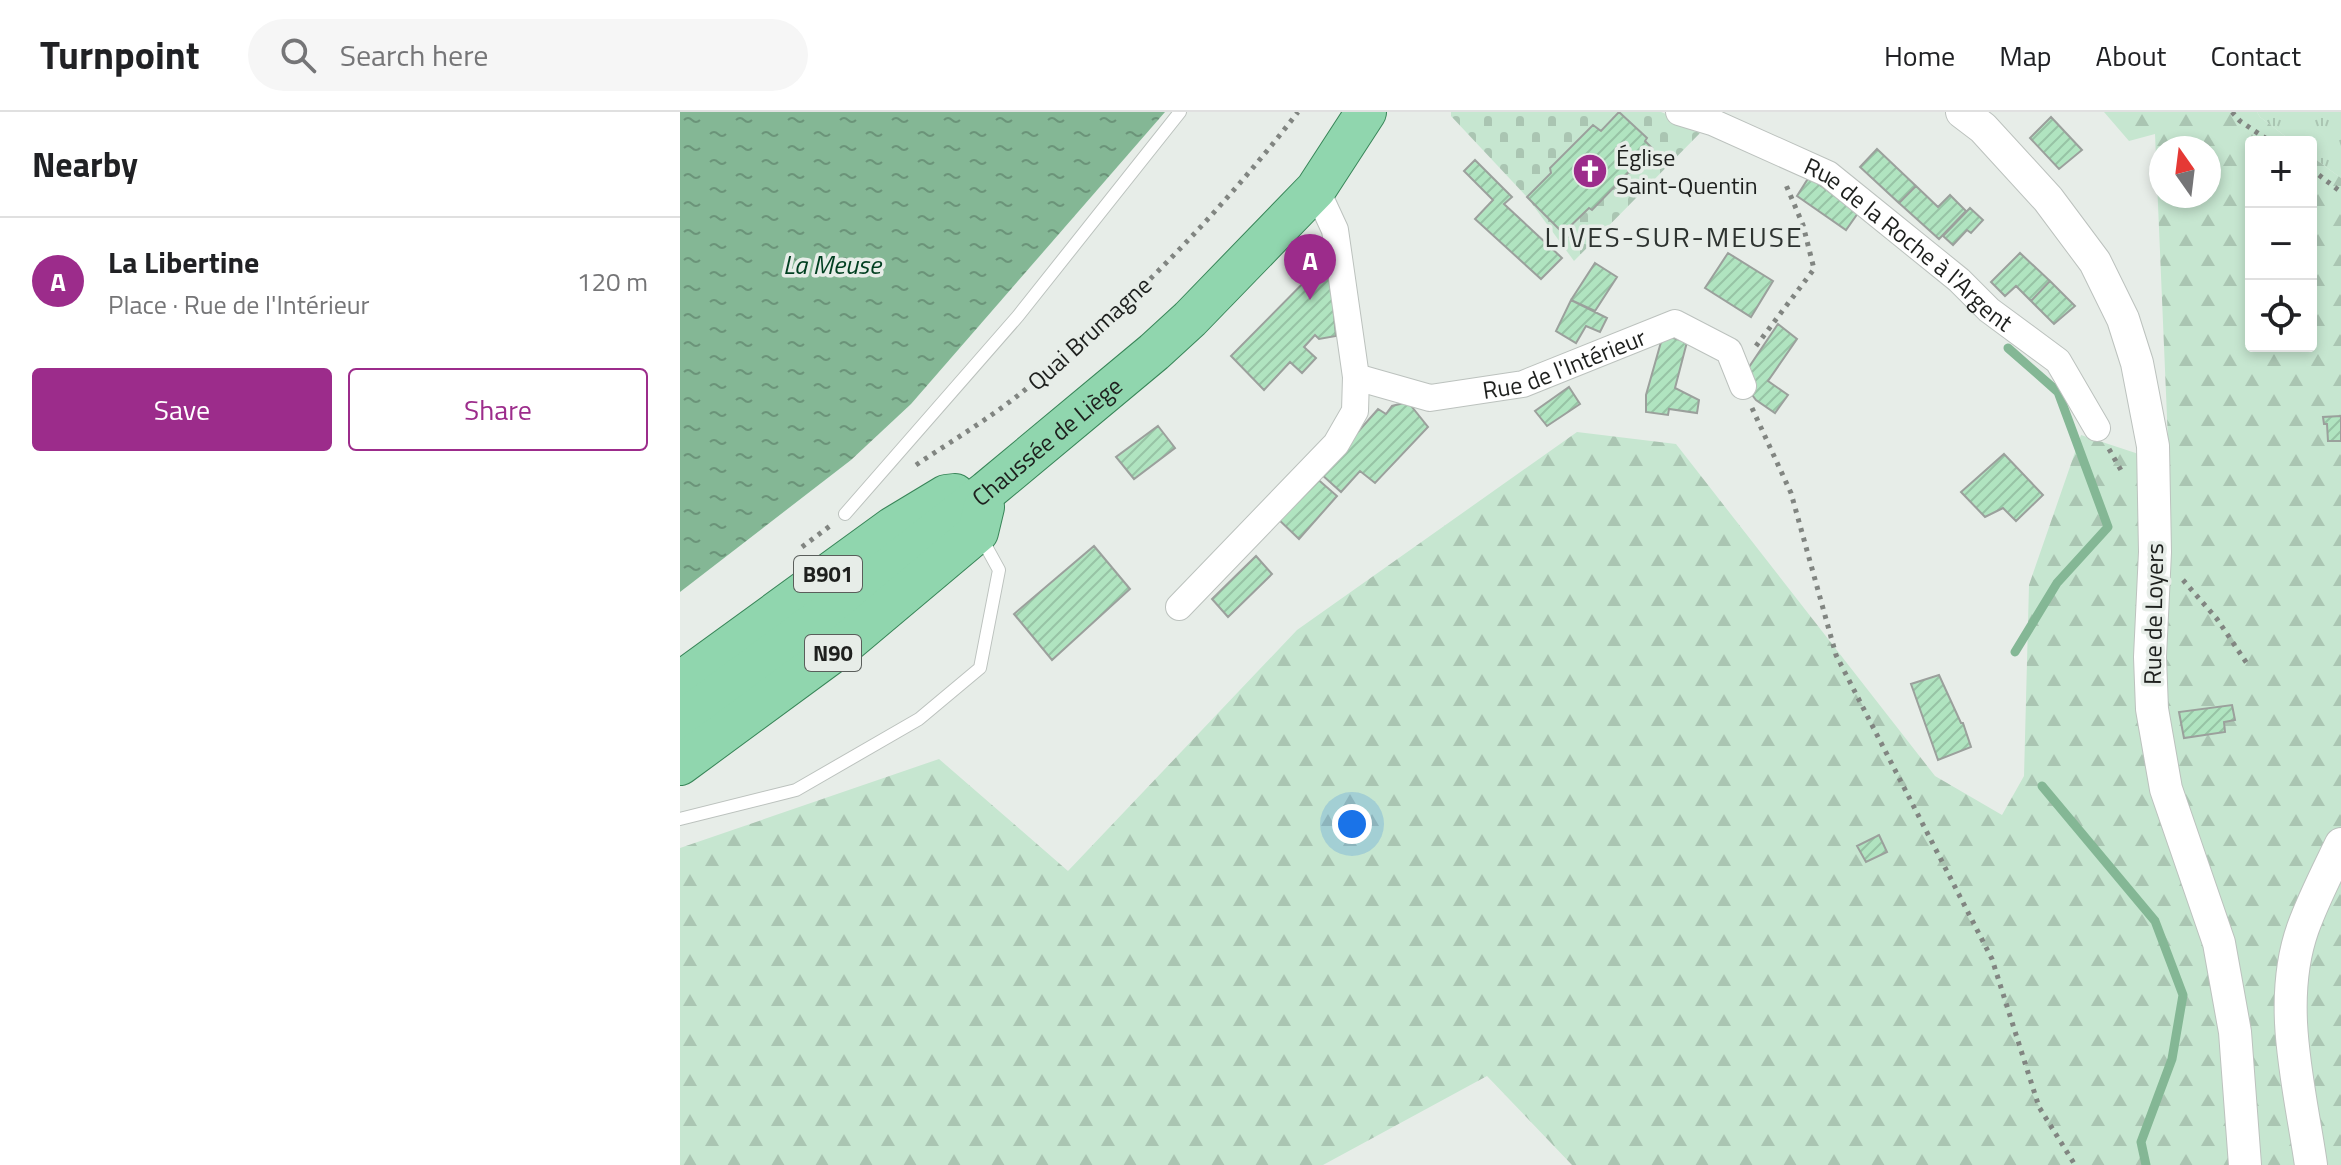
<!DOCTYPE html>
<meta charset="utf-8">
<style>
body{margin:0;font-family:"Titillium Web",sans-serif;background:#f6f6f6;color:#202124}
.controls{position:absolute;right:24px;top:24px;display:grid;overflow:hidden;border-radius:8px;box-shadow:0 4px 12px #0003}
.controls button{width:72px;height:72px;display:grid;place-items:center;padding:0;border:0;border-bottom:2px solid #e0e0e0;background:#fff;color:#202124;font:40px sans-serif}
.compass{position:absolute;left:1469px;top:24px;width:72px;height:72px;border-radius:50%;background:#fff;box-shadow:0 4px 12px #0003;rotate:346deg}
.you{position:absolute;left:672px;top:712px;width:28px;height:28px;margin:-20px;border:6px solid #fff;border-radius:50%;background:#1a73e8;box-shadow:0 0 0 12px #1a73e833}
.badge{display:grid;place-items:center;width:52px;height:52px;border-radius:50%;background:#9c2c8b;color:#fff;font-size:26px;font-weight:700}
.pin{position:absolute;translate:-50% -66px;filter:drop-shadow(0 2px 4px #0008)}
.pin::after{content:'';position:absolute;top:42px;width:28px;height:24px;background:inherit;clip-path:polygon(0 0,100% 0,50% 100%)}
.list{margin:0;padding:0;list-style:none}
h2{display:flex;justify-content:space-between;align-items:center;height:104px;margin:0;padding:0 32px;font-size:34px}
h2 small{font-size:26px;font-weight:400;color:#757577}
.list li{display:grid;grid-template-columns:52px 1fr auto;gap:24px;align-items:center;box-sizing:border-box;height:128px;padding:0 32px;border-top:2px solid #e0e0e0}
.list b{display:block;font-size:30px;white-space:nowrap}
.list p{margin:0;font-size:26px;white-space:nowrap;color:#757577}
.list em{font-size:26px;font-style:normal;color:#757577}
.actions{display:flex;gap:16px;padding:24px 32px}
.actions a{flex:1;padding:18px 0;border:2px solid #9c2c8b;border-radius:8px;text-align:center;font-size:28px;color:#9c2c8b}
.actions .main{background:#9c2c8b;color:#fff}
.icon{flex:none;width:44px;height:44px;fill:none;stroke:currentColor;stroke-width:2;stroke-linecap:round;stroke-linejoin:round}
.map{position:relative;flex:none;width:1661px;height:1053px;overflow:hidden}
header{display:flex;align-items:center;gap:48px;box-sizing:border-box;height:112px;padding:0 40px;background:#fff;border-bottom:2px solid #e0e0e0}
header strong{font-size:38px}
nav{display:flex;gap:44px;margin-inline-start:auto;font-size:28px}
.search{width:560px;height:72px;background:#f6f6f6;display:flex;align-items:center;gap:20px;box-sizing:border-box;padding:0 28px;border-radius:44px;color:#757577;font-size:30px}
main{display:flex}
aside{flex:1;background:#fff}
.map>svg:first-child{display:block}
</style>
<header>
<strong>Turnpoint</strong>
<div class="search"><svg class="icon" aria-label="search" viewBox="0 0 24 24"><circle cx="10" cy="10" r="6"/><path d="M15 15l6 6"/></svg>Search here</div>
<nav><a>Home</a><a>Map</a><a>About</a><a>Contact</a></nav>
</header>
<main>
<aside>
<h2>Nearby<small></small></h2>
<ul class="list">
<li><span class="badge">A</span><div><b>La Libertine</b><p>Place · Rue de l'Intérieur</p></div><em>120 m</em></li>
</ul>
<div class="actions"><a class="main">Save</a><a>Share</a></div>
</aside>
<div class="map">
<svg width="1661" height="1053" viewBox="0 0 1661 1053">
<defs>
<pattern id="grass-tufts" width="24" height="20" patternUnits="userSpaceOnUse" patternTransform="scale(2)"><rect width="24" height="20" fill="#c6e6d0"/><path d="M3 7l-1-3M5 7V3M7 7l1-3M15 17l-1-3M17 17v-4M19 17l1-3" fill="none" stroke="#aac5b2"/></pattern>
<pattern id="forest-firs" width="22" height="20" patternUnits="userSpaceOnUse" patternTransform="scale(2)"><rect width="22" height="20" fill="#c6e6d0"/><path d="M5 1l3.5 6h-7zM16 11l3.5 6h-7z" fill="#aac5b2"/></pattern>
<pattern id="cemetery-stones" width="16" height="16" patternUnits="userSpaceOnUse" patternTransform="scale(2)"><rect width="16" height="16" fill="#c6e6d0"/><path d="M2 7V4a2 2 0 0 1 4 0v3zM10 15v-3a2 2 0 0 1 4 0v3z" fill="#aac5b2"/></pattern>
<pattern id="water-ripples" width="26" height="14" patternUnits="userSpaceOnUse" patternTransform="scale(2)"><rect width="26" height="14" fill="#84b795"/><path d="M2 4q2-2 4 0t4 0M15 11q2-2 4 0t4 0" fill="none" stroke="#6b9479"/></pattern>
<pattern id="building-hatch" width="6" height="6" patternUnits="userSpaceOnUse" patternTransform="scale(2)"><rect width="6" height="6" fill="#b0e4c0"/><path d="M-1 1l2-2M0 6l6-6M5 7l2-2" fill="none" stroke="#97c3a5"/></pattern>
</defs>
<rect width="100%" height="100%" fill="#e7ede8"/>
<path fill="url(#grass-tufts)" d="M1577,0H1661V66L1631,44V30H1613L1580,5Z"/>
<path fill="url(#forest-firs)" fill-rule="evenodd" d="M1424,0H1577L1580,5L1613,30H1571V234H1631V44L1661,66V1053H892L807,964L643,1053H0V736L259,647L388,759L617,518L897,320L996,332L1255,664L1322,703L1344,664L1349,473L1401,323L1489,352L1475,22L1449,29ZM1481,36H1529V84H1481Z"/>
<path fill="url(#cemetery-stones)" d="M771,0H981L1024,17L894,149L847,85L771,4Z"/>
<path fill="url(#water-ripples)" d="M0,0H485L231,292L171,348L0,480Z"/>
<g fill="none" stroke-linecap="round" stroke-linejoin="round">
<path stroke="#84b795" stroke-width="9" d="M1328,236L1378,280L1428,415L1377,471L1335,540
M1362,674L1475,809L1503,883L1492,947L1461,1030L1466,1053"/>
</g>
<path fill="url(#building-hatch)" stroke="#9ba09c" stroke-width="2" d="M939,0L967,26L965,29L972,36L912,98L909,96L883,121L847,85L871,61L870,56L913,13L921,19Z
M1371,5L1402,38L1379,57L1350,26Z
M1197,37L1236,74L1219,91L1180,55Z
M795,48L832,85L824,92L882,146L861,167L795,107L813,88L784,59Z
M1129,65L1178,101L1166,118L1117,84Z
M1236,74L1258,95L1270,83L1286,99L1259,127L1219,91Z
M1290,96L1303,108L1291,121L1287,118L1273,133L1263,124Z
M1048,141L1093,169L1071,205L1025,176Z
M1340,141L1370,169L1351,189L1336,174L1325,184L1311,170Z
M915,151L937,165L915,199L891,188Z
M642,152H649L656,224L639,227L635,223L624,235L636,246L622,261L610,250L584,278L551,244Z
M1370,169L1395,194L1374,212L1351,189Z
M891,188L927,206L920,220L906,214L896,231L876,219Z
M1098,212L1117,227L1088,269L1108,283L1095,301L1076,288L1067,276L1063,264Z
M983,223L1007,230L995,276L1019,288L1017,301L989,297L988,303L966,300V283Z
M889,275L900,292L867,314L855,299Z
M728,290L748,315L695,371L680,359L661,380L641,362L698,297L706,302L712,294Z
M1661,304V329H1648L1647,312H1644L1643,305Z
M478,314L495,336L454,367L436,345Z
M1324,342L1363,383L1336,409L1323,396L1305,405L1281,380Z
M634,364L657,384L619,427L596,405Z
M414,434L450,477L372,548L334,502Z
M576,444L592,462L548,505L532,487Z
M1259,563L1281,611H1283L1291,635L1258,648L1231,572Z
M1552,593L1555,608L1544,610L1545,620L1504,626L1499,600Z
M1199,723L1207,740L1186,750L1177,734Z"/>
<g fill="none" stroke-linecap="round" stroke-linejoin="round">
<g stroke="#bcc2be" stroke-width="14">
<path id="service" d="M165,402L338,204L500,0
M0,707L116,678L239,607L300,556L319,458L302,427"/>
</g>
<g stroke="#bcc2be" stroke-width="28">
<g id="minor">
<path id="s1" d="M999,0L1032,10L1148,62L1279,168L1309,198L1378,249L1417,316"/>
<path id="s2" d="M676,265L750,286L843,272L995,211L1049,239L1063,274"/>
<path d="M499,495L656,332L675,299L676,265L655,118L636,77"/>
</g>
</g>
<g stroke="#bcc2be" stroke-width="34">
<path id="tertiary" d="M1282,0L1303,16L1368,87L1415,150L1443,207L1457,251L1473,334L1475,440L1470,545L1472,597L1486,677L1539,831L1555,920L1565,1053
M1631,1053C1620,976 1596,892 1623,816C1633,788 1648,759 1661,732"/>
</g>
<g stroke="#388558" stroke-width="42">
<g id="primary">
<path d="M0,570L213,415L266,383L275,382"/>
<path id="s3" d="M0,610L215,451L307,379L474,240L510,207L636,77L686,0"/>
<path d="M0,653L166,531L298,420L304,395"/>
</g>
</g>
<path stroke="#818581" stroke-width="5" stroke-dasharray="4 6" stroke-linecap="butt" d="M1552,0L1560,9L1591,30
M1631,57L1661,80
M1076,234L1134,157L1123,113L1106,73
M1072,296L1111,381L1156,543L1312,847L1359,995L1395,1053
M1429,337L1442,360
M236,353C273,328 312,305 346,277C448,196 539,102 618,0
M122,435L150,414
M1503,468L1537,507L1568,553"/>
<use href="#service" stroke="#fff" stroke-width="12"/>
<use href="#minor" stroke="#fff" stroke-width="26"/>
<use href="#tertiary" stroke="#fff" stroke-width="32"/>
<use href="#primary" stroke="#90d6ae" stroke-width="40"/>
</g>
<defs>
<g id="church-disc" transform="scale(1.8)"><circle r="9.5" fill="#9c2c8b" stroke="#e7ede8"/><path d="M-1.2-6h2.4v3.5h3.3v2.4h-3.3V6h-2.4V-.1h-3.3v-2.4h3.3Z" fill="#fff"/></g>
</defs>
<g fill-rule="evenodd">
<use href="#church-disc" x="910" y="59"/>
</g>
<g text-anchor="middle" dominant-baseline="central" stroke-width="7" stroke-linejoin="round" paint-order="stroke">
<g fill="#e7ede8" stroke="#5a5e5b" stroke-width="2">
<rect x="114" y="444" width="68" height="36" rx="6"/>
<rect x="125" y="523" width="56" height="36" rx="6"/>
</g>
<g font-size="22" font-weight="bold" fill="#1e201e">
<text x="148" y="462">B901</text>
<text x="153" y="541">N90</text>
</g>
<g font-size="24" fill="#1e201e" stroke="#e7ede8" text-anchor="start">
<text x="936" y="45">Église<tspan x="936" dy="28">Saint-Quentin</tspan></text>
</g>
<g font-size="24" fill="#1e201e" stroke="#e7ede8">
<text stroke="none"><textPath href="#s1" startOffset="268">Rue de la Roche à l'Argent</textPath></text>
<text transform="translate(409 221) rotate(-42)">Quai Brumagne</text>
<text stroke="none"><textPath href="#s2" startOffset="216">Rue de l'Intérieur</textPath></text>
<text stroke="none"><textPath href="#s3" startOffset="462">Chaussée de Liège</textPath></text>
<text transform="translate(1473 502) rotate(-89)">Rue de Loyers</text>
</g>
<g font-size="26" font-style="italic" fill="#003f20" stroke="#e7ede8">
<text x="152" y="152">La Meuse</text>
</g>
<g font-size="28" letter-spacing="2" fill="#2e3330" stroke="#e7ede8">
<text x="994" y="124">LIVES-SUR-MEUSE</text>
</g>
</g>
</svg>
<div class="controls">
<button>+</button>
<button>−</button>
<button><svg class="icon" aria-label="locate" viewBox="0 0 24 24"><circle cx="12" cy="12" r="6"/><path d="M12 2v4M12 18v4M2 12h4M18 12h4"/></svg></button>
</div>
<svg class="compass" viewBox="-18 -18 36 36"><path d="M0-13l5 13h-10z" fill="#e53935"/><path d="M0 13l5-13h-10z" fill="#757577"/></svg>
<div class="you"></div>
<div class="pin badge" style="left:630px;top:188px">A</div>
</div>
</main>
